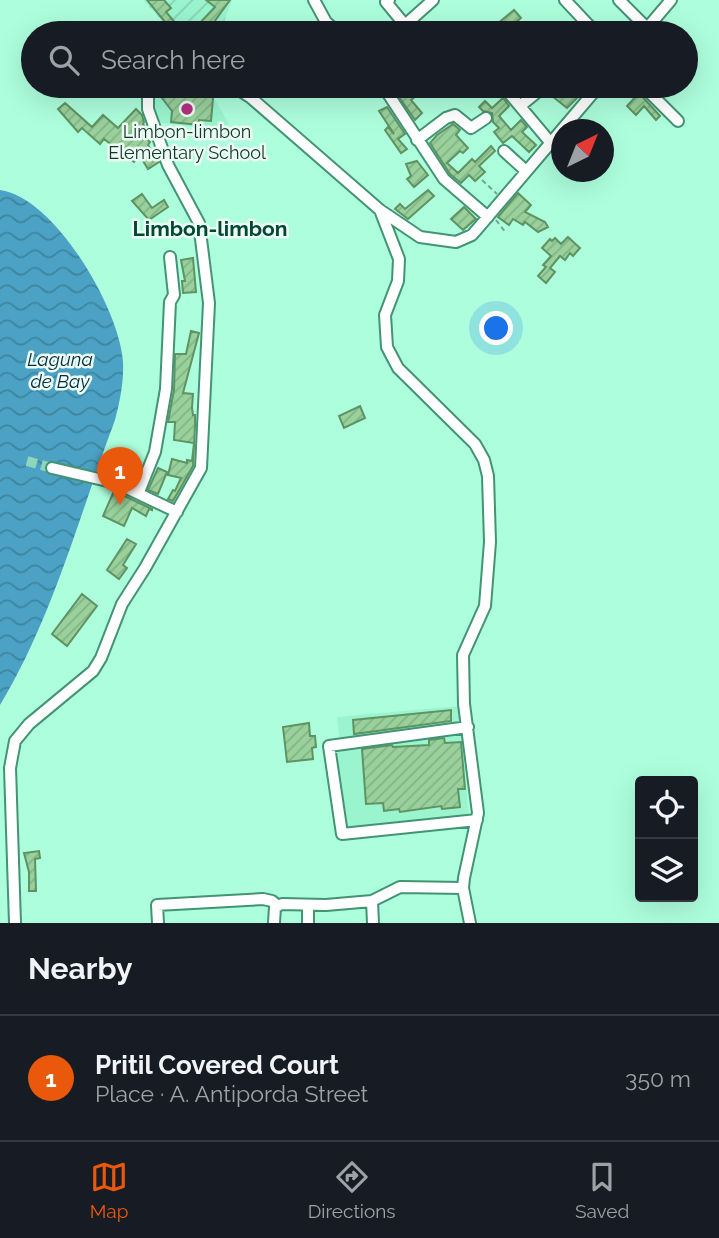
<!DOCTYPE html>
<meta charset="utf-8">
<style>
body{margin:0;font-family:Raleway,sans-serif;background:#20242c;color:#f1f3f6}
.controls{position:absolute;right:21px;bottom:21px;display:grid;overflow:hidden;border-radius:7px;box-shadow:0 7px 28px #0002}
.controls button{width:63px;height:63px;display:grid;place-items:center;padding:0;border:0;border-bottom:2px solid #363941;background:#171b24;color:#f1f3f6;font:35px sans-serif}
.compass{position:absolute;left:551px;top:119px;width:63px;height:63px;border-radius:50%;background:#171b24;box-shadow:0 7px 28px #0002;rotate:43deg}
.you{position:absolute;left:497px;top:329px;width:24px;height:24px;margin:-18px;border:5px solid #fff;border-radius:50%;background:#1a73e8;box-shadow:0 0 0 10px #1a73e833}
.badge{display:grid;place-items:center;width:46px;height:46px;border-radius:50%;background:#ea580c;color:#fff;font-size:23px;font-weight:700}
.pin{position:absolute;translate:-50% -58px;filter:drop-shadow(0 2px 4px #0008)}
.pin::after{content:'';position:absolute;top:37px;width:24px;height:21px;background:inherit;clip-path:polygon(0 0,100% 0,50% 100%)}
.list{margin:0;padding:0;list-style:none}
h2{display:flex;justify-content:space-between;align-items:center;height:91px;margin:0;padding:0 28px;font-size:30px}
h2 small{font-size:23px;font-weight:400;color:#9ea1a6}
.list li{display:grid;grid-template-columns:46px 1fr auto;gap:21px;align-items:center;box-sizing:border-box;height:126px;padding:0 28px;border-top:2px solid #363941}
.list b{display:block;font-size:26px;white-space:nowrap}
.list p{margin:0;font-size:23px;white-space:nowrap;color:#9ea1a6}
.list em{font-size:23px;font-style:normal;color:#9ea1a6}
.icon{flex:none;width:38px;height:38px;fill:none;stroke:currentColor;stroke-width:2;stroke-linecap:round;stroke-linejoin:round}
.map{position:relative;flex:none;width:719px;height:923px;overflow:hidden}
.search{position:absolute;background:#171b24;box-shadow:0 7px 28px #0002;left:21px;right:21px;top:21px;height:77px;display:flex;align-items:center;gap:18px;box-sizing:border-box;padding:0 24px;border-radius:38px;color:#9ea1a6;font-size:26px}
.sheet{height:217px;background:#171b24}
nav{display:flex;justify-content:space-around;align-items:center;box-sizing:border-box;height:98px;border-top:2px solid #363941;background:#171b24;font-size:19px;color:#9ea1a6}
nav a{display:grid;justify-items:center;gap:4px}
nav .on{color:#ea580c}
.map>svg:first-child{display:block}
</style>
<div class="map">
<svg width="719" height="923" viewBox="0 0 719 923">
<defs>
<pattern id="industrial-furrows" width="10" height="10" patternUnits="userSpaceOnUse" patternTransform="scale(1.75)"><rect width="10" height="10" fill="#9af5cf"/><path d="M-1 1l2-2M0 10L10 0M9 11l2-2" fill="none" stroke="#84d3b2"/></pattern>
<pattern id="water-waves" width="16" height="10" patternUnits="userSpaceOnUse" patternTransform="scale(1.75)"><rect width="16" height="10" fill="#4ba2c4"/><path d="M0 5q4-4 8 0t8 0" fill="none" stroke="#3d859f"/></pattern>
<pattern id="building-hatch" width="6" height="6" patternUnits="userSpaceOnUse" patternTransform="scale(1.75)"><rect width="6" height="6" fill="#99d09c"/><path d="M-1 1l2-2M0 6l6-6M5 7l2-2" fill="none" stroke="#83b386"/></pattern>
</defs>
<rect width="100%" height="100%" fill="#adfedc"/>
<path fill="#9af5cf" d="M161,86H207L229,124L214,130L156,122L152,97L156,88Z
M459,706L469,817L346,829L334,748L340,746L337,717Z"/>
<path fill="url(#industrial-furrows)" d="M143,0H232L223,25V33H173Z"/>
<path fill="url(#water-waves)" d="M0,190C55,197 120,310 123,362C124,381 120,401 115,420C79,516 53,617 0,705Z"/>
<path fill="url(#building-hatch)" stroke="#5e9362" stroke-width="2" d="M147,0H164L171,8L166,12L184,33H174Z
M206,0H230L212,25L225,33H205L197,26L215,7Z
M514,10L521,18L503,33H486Z
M179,86L187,96L204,86L213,98L211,121L199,120V125L171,122L172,111L162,98Z
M406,86H420L424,90L411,100L422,113L415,120L397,94Z
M563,86H577L583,92L567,108L552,96Z
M639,93L660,116L656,120L644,106L636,115L627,106Z
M503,98L509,106L499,116L511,130L521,120L527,127L522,132L536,145L529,152L512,136L503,143L494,132L499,128L493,122L492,113L483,111L479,107L485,101L492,108Z
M65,103L92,127L103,115L118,128L136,109L142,115L144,122L143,124L147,131L143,136L150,142L148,145L159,162L148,169L140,156L134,162L104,139L100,144L82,128L78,132L58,109Z
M387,107L405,134L398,139L407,149L401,153L385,130L388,127L394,134L379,111Z
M453,124L460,130L456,135L468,148L463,153L460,151L447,163L458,173L472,159L475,162L491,146L495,151L479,166L485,172L475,181L469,175L461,183L450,174L430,143L437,135Z
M417,161L428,175L414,187L407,179L411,176L406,164Z
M428,190L434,196L408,219L395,209L400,204L405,209Z
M518,193L531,205L525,212L545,222L548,227L538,232L525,222L523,225L513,219L509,225L498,217Z
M142,194L152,208L164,200L168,207L149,220L132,201Z
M464,207L476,219L463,230L451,219Z
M568,237L580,248L573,256L570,253L565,260L560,256L550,268L555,272L546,283L538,276L546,267L543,265L551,256L542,248L550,239L552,241L555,238L561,244Z
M193,258L196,292L183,293L182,281H185L181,260Z
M191,331L199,333L183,393L193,394L192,408L193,415H195V425L193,466L173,501L168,499L173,490L175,491L181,478L168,475L172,459L187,463V460L192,461L194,443L174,440L175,422H168L174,390L175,354H186Z
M360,406L365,418L344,428L339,416Z
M158,468L167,472L158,494L148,490Z
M114,491L152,509V510L149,509L146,516L132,508L124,526L103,516Z
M127,539L136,544L123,565L127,568L119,579L107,570Z
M82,594L97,606L67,646L52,634Z
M451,710V721L354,734L353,720Z
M309,723L310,736H315L316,747L312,748L313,759L287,762L283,727Z
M444,738L445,743L461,742L465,789H458L460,807L442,809L441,806L400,812L399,809L384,811L383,803L366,804L362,749L392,745L393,747L429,745V740Z
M39,851L40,858L35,859L36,891H29V872L24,853Z"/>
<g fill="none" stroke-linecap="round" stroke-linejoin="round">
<path stroke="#8ed6b8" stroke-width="10" stroke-dasharray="10 5" stroke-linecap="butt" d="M27,461L52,468"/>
<g stroke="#439375" stroke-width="14">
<path id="minor" d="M314,0L326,22L338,33
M389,0L386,2L405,25
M565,0L596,33
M619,0L647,28
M391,33L405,25L433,0
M643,33L671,0
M233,86L250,97L380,210L420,237L456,242L472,235L479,227L599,86
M383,86L444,179L488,217
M503,86L550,142
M643,86L678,121
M520,106L536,93
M417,140L446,118L455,115L471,128L486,118
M504,151L526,171
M380,210L399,259L398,281L385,315L387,347L398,368L475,444L484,460L488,476L490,542L485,606L463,655L464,704L478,813L464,878L463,888L470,923
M52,468L116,483L177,512
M139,492L155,452L166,389L170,302L174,295L170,257
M468,727L329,746L342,834L477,820
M372,901L373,923
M308,905V923
M15,923L10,768L15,741L29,724L93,671L101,658L122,604L145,568L201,468L209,303L199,223L168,165L148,109V94L153,86
M158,923L157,905L263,899L272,901L278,906
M274,923L275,907L282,904L326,905L372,901L400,887L463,888"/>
</g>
<path stroke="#6ca88f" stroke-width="2" stroke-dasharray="5 3.5" stroke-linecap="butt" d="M482,180L497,194
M496,220L506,233"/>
<use href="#minor" stroke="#fff" stroke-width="10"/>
</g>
<circle fill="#b03281" stroke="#ecfbf4" stroke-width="2.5" cx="187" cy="109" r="7"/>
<g text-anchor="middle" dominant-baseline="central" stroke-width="5" stroke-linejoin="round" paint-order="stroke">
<g font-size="18" fill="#143629" stroke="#ecfbf4">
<text x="187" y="131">Limbon-limbon<tspan x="187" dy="21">Elementary School</tspan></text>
</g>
<g font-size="19" font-style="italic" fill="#042e3d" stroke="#ecfbf4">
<text x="60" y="359">Laguna<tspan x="60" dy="22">de Bay</tspan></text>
</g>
<g font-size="21" font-weight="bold" fill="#004833" stroke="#ecfbf4">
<text x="210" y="228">Limbon-limbon</text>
</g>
</g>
</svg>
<div class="controls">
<button><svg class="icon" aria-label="locate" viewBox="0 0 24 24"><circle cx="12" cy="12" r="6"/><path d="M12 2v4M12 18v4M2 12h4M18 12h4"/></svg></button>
<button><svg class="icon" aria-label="layers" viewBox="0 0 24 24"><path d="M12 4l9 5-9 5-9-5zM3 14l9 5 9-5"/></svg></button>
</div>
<svg class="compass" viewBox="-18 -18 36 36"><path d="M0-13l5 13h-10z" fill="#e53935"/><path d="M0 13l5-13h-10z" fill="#9ea1a6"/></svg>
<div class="you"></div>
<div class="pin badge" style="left:120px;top:505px">1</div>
<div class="search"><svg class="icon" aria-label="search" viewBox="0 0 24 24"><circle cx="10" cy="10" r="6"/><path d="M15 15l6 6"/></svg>Search here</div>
</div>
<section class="sheet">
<h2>Nearby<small></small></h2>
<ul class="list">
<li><span class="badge">1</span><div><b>Pritil Covered Court</b><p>Place · A. Antiporda Street</p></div><em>350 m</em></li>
</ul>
</section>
<nav>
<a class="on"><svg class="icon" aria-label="map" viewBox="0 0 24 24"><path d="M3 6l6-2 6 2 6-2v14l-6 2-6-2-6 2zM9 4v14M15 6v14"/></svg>Map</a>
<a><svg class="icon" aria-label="directions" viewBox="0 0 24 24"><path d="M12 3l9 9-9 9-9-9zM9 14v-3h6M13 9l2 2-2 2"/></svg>Directions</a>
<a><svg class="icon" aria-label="saved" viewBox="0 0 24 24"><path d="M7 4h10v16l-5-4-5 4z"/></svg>Saved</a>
</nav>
